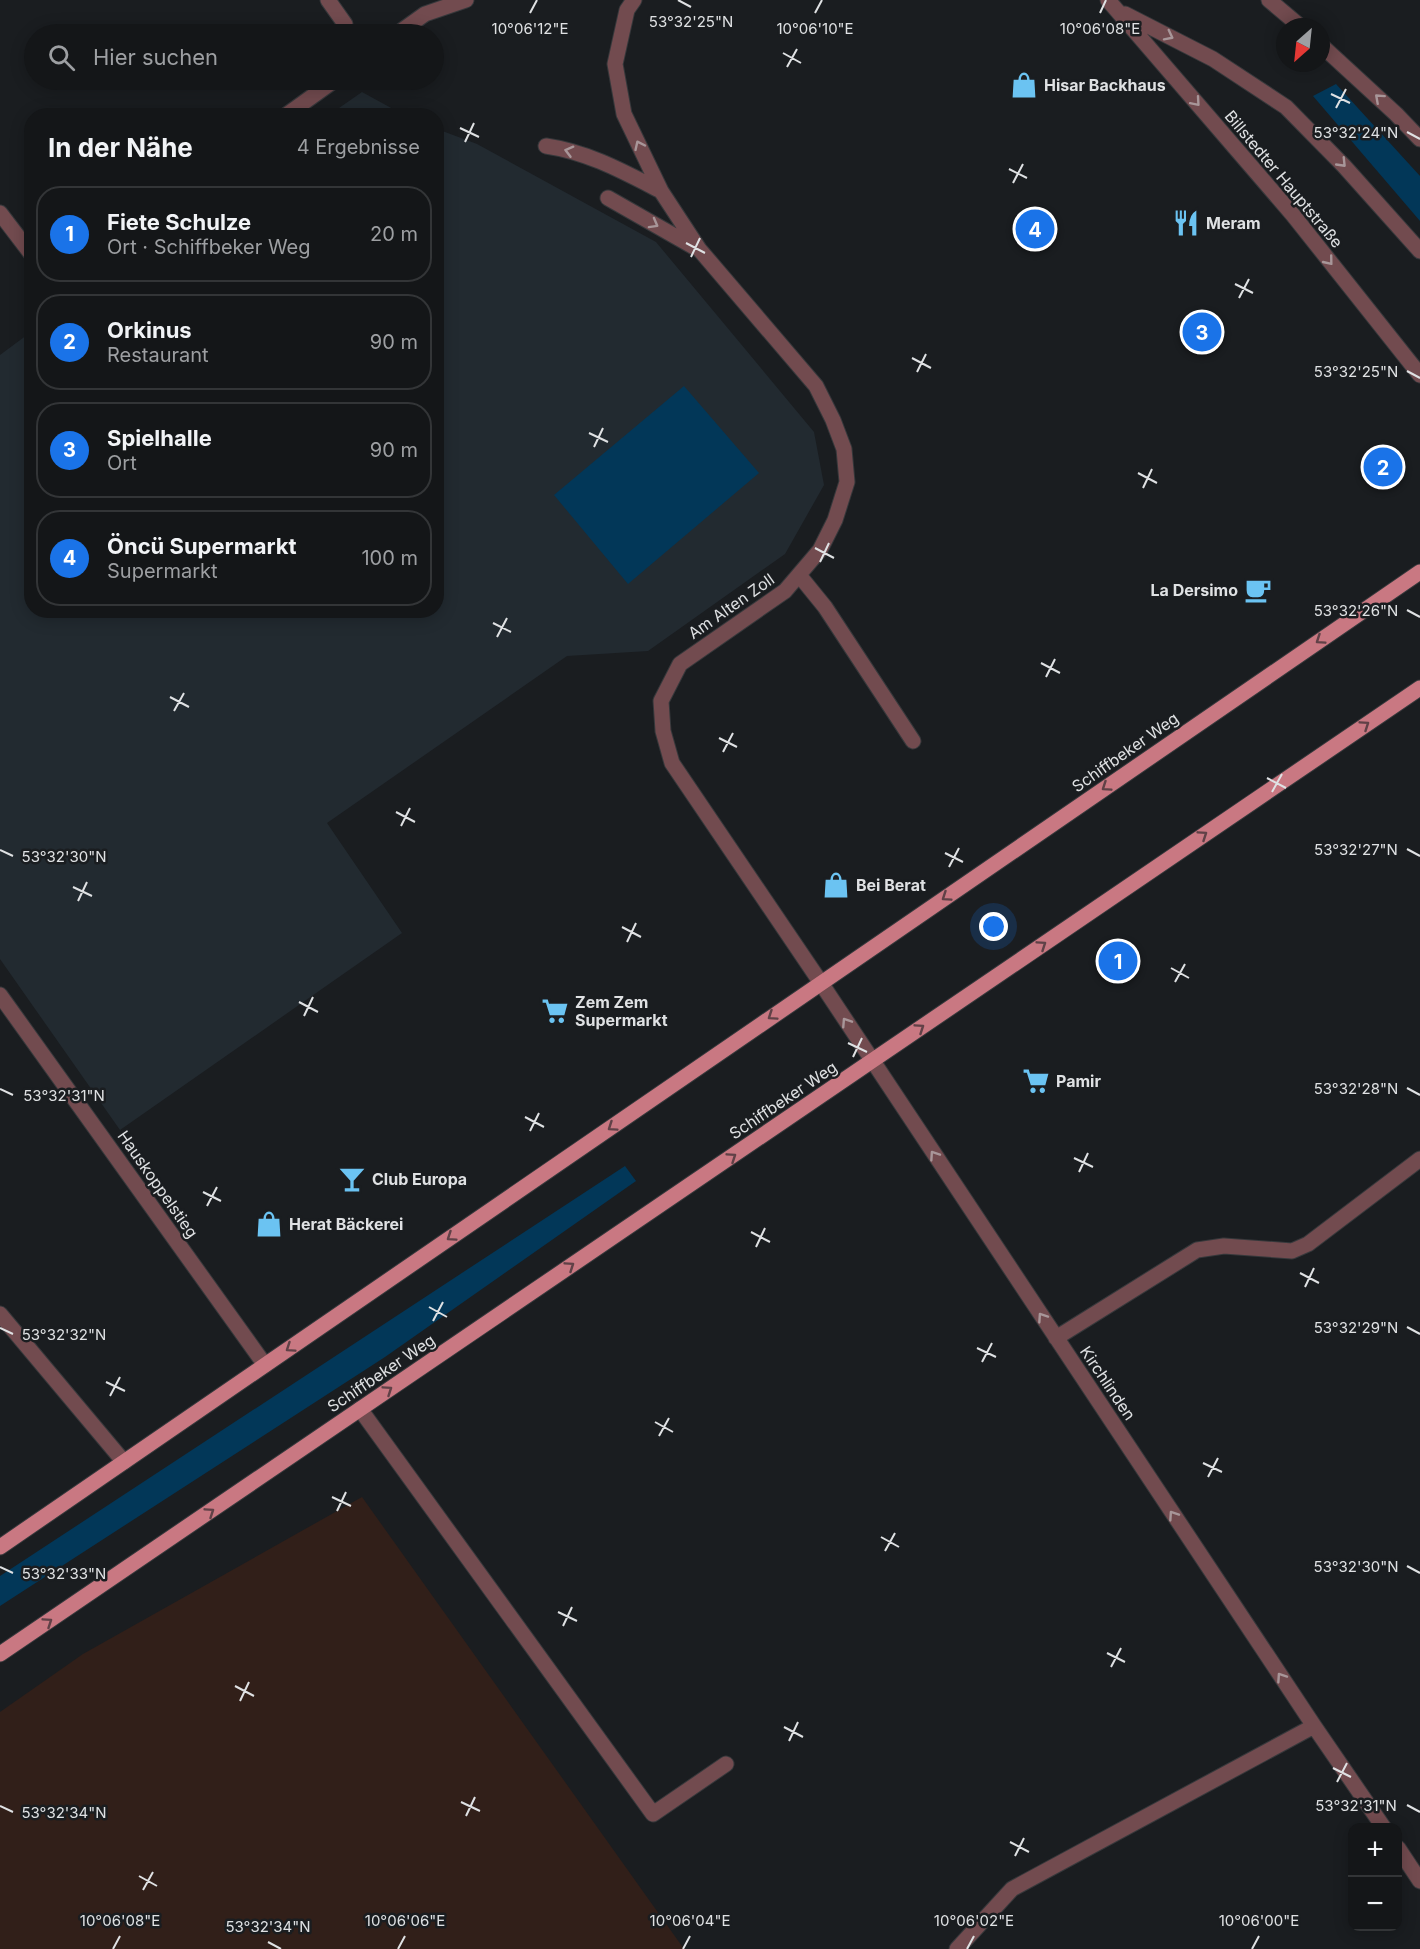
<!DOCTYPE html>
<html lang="de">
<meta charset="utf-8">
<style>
body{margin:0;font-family:Inter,sans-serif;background:#1d1f21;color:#f1f3f6}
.controls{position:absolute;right:18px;bottom:18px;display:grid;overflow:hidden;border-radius:12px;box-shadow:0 3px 15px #0003}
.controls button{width:54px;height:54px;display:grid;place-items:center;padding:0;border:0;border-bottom:2px solid #333537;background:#141618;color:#f1f3f6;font:30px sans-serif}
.compass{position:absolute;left:1276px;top:18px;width:54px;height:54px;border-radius:50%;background:#141618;box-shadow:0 3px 15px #0003;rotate:207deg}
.you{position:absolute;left:994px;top:927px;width:21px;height:21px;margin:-15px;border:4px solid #fff;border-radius:50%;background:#1a73e8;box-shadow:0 0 0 9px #1a73e833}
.badge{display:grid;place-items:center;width:39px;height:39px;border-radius:50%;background:#1a73e8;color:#fff;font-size:20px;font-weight:700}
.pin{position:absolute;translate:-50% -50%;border:3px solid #fff;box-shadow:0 2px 6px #0006}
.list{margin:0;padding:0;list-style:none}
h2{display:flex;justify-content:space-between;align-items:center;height:78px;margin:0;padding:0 24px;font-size:26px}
h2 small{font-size:20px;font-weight:400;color:#9d9fa2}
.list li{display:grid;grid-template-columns:39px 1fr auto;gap:18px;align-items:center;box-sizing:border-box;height:96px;margin:0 12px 12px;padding:0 12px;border:2px solid #333537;border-radius:24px}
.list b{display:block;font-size:22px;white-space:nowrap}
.list p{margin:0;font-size:20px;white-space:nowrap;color:#9d9fa2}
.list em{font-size:20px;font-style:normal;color:#9d9fa2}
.icon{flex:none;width:33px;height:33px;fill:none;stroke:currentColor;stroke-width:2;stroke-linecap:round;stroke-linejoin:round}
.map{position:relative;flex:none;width:1420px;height:1949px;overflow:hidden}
.search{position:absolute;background:#141618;box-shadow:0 3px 15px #0003;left:24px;top:24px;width:420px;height:66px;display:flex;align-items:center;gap:15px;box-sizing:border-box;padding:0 21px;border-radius:33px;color:#9d9fa2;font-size:22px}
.panel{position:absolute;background:#141618;box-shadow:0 3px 15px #0003;left:24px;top:108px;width:420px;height:510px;border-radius:24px}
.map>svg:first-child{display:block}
</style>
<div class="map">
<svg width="1420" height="1949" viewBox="0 0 1420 1949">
<rect width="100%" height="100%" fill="#1a1d20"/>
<path fill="#311f19" d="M362,1497L684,1949H0V1712L83,1654Z"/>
<path fill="#222a30" d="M362,92L404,115H329Z
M437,129L477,144L656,242L814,432L824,485L785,554L648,651L567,656L327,823L402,933L120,1130L0,959V355L31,332L32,610H436Z"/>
<path fill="#023758" d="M1336,84L1420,176V221L1313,96Z
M684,386L759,473L628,584L554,495Z
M625,1166L636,1181L385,1357L0,1606V1576Z"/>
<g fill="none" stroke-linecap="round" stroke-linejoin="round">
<g stroke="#36383b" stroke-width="17">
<path id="minor" d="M328,0L345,24
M634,0L627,10L615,64L624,114L661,191L699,249L816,386L833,420L844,449L847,482L835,520L820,550L785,591L680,664L661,701L663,731L672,763L821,983L1314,1726L1384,1828
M1108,0L1293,215L1420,375
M1269,0L1301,27
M1125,14L1213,59L1286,107L1344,166L1420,251
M397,34L425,14L466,0
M1321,45L1396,114L1420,139
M285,116L335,80
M546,146C588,152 624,172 661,191
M608,198L694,247
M0,213L32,255
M799,575L825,607L913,741
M0,995L265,1365
M0,1314L124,1462
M1056,1338L1197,1250L1224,1246L1292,1251L1308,1244L1420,1159
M360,1409L653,1814L726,1764
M1398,1848L1420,1881
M957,1949L1012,1889L1314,1726"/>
</g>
<g stroke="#36383b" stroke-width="17">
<path id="major" d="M0,1547L1420,572
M0,1654L1420,688"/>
</g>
<use href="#minor" stroke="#724b4f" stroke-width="15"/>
<use href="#major" stroke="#c97882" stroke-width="15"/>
</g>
<defs><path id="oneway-chevron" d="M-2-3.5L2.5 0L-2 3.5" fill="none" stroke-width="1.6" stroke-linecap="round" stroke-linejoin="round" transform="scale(1.5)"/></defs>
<g stroke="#a89699">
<use href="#oneway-chevron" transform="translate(1169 36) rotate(27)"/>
<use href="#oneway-chevron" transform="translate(1379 98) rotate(-138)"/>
<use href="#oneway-chevron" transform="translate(1196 102) rotate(49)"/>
<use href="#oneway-chevron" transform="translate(639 145) rotate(-115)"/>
<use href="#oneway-chevron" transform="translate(569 151) rotate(-165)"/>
<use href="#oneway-chevron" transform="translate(1342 163) rotate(46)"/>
<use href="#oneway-chevron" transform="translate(654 224) rotate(29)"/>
<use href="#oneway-chevron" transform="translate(1329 261) rotate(51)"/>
<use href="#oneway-chevron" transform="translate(846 1022) rotate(-123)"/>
<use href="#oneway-chevron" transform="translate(934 1155) rotate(-124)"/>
<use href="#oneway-chevron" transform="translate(1042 1317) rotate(-124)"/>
<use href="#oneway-chevron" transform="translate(1173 1515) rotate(-124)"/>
<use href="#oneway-chevron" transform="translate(1281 1677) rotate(-124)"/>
</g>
<g stroke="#604147">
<use href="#oneway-chevron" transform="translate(1320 640) rotate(146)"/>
<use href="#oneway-chevron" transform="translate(1365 725) rotate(-34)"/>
<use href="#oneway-chevron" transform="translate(1106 787) rotate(146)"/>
<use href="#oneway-chevron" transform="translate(1203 835) rotate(-34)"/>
<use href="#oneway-chevron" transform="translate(946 897) rotate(146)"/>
<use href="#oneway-chevron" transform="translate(1042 945) rotate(-34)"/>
<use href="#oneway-chevron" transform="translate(772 1016) rotate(146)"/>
<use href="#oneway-chevron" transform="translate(920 1028) rotate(-34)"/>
<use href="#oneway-chevron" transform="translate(612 1127) rotate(146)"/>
<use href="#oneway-chevron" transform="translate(732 1157) rotate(-34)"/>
<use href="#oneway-chevron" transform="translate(451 1237) rotate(146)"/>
<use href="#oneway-chevron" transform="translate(570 1266) rotate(-34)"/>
<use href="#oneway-chevron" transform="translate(290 1348) rotate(146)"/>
<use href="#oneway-chevron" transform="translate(388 1390) rotate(-34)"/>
<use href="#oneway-chevron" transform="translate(210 1512) rotate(-34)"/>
<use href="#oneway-chevron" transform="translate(48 1622) rotate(-34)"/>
</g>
<path fill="none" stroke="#dfe1e3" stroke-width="2" d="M678,0L691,7M530,13L537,0M815,13L822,0M1100,13L1106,0M783,53L801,63M787,67L797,49M1331,94L1350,103M1336,108L1346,89M460,128L479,137M1407,132L1420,139M465,142L474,123M1009,169L1027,178M1013,183L1023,164M686,243L705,253M691,257L700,238M1235,284L1253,293M1239,298L1249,279M912,358L931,368M1407,371L1420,378M917,372L926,354M589,433L608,442M594,447L603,428M1138,473L1157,483M1143,488L1152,469M815,548L834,558M820,562L829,543M1407,610L1420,617M493,623L511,632M497,637L507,618M1041,663L1060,673M1046,677L1055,659M170,697L189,707M174,711L184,693M719,738L737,747M723,752L733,733M1267,778L1286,788M1272,792L1282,774M396,812L415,822M401,826L410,808M1407,849L1420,856M0,850L13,856M945,853L963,862M949,867L959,848M73,887L92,896M78,901L87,882M622,927L641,937M627,942L636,923M1171,968L1189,978M1175,982L1185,964M299,1002L318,1012M304,1016L313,997M848,1043L867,1052M853,1057L862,1038M1407,1088L1420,1095M0,1089L13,1095M525,1117L544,1127M530,1131L539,1113M1074,1158L1093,1167M1079,1172L1088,1153M203,1192L221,1201M207,1206L217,1187M751,1232L770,1242M756,1247L765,1228M1300,1273L1319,1283M1305,1287L1314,1268M429,1307L447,1317M433,1321L443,1302M1407,1327L1420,1334M0,1328L13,1334M977,1348L996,1357M982,1362L992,1343M106,1382L125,1391M110,1396L120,1377M655,1422L673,1432M659,1436L669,1418M1203,1463L1222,1472M1208,1477L1218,1458M332,1497L351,1506M337,1511L346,1492M881,1537L899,1547M885,1551L895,1533M1407,1566L1420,1573M0,1567L13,1573M558,1612L577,1621M563,1626L572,1607M1107,1653L1125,1662M1111,1667L1121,1648M235,1686L254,1696M240,1701L249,1682M784,1727L803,1737M789,1741L798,1722M1333,1768L1351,1777M1337,1782L1347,1763M461,1802L480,1811M1407,1805L1420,1812M0,1806L13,1812M466,1816L475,1797M1010,1842L1029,1852M1015,1856L1024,1838M139,1876L157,1886M143,1890L153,1872M268,1942L281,1949M113,1949L120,1936M398,1949L405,1936M683,1949L690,1936M967,1949L974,1936M1252,1949L1259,1936"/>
<defs>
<g id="shop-bare" transform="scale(2.07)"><path d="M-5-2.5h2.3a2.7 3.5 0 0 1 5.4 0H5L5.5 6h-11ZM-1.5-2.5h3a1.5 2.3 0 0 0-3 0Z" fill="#6bc3f2" stroke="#1a1d20" stroke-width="2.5" paint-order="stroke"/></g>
<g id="restaurant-bare" transform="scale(2.07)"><path d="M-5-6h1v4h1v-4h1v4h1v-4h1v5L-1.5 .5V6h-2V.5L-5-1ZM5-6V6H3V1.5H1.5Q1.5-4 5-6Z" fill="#6bc3f2" stroke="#1a1d20" stroke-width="2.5" paint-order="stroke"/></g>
<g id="cafe-bare" transform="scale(2.07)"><path d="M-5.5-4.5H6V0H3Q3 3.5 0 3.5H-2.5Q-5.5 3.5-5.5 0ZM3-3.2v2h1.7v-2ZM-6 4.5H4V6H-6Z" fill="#6bc3f2" stroke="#1a1d20" stroke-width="2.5" paint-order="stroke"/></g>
<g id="supermarket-bare" transform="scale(2.07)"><path d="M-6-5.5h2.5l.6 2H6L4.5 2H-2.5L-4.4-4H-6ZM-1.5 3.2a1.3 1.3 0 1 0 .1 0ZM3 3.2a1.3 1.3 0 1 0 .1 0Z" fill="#6bc3f2" stroke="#1a1d20" stroke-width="2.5" paint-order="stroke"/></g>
<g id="bar-bare" transform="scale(2.07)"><path d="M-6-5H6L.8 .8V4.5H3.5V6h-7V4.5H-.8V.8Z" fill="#6bc3f2" stroke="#1a1d20" stroke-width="2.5" paint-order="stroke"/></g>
</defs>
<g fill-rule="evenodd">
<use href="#shop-bare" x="1024" y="85"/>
<use href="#restaurant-bare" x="1186" y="223"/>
<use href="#cafe-bare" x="1258" y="590"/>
<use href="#shop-bare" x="836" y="885"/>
<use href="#supermarket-bare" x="555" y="1011"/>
<use href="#supermarket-bare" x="1036" y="1081"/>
<use href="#bar-bare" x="352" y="1179"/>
<use href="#shop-bare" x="269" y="1224"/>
</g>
<g text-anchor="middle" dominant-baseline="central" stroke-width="5" stroke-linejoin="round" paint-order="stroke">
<g font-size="16" font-weight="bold" fill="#dfe1e3" stroke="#1a1d20" text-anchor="start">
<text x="1044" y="85">Hisar Backhaus</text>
<text x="1206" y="223">Meram</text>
<text x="1238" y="590" text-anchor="end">La Dersimo</text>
<text x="856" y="885">Bei Berat</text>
<text x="575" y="1002">Zem Zem<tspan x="575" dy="18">Supermarkt</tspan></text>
<text x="1056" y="1081">Pamir</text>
<text x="372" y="1179">Club Europa</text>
<text x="289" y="1224">Herat Bäckerei</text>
</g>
<g font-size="16" fill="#dfe1e3" stroke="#1a1d20">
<text transform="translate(1284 179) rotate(50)">Billstedter Hauptstraße</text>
<text transform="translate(731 606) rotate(-35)">Am Alten Zoll</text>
<text transform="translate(1125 752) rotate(-35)">Schiffbeker Weg</text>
<text transform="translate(783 1100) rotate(-34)">Schiffbeker Weg</text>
<text transform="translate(158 1184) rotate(55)">Hauskoppelstieg</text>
<text transform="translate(381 1373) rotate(-34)">Schiffbeker Weg</text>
<text transform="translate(1108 1383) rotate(56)">Kirchlinden</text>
</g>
</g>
<g font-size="15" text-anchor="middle" fill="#dfe1e3" stroke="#1a1d20" stroke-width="5" stroke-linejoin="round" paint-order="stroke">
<text x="691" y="27">53°32'25"N</text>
<text x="530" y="34">10°06'12"E</text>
<text x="815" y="34">10°06'10"E</text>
<text x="1100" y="34">10°06'08"E</text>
<text x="1356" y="138">53°32'24"N</text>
<text x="1356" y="377">53°32'25"N</text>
<text x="1356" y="616">53°32'26"N</text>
<text x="1356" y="855">53°32'27"N</text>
<text x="64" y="862">53°32'30"N</text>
<text x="1356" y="1094">53°32'28"N</text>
<text x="64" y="1101">53°32'31"N</text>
<text x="1356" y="1333">53°32'29"N</text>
<text x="64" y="1340">53°32'32"N</text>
<text x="1356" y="1572">53°32'30"N</text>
<text x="64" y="1579">53°32'33"N</text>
<text x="1356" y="1811">53°32'31"N</text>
<text x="64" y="1818">53°32'34"N</text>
<text x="120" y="1926">10°06'08"E</text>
<text x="405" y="1926">10°06'06"E</text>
<text x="690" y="1926">10°06'04"E</text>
<text x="974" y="1926">10°06'02"E</text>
<text x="1259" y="1926">10°06'00"E</text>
<text x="268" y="1932">53°32'34"N</text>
</g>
</svg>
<div class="controls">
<button>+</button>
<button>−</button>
</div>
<svg class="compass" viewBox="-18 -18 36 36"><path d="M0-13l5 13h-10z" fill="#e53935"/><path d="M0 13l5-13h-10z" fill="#9d9fa2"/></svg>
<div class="you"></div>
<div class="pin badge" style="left:1118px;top:961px">1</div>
<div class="pin badge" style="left:1383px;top:467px">2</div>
<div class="pin badge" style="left:1202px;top:332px">3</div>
<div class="pin badge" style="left:1035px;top:229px">4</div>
<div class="search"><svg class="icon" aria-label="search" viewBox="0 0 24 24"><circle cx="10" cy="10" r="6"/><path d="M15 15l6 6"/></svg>Hier suchen</div>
<section class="panel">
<h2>In der Nähe<small>4 Ergebnisse</small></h2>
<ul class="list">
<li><span class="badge">1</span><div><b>Fiete Schulze</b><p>Ort · Schiffbeker Weg</p></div><em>20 m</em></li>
<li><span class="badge">2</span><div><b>Orkinus</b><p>Restaurant</p></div><em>90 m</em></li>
<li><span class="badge">3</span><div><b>Spielhalle</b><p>Ort</p></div><em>90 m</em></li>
<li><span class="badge">4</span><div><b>Öncü Supermarkt</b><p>Supermarkt</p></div><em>100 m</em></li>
</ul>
</section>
</div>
